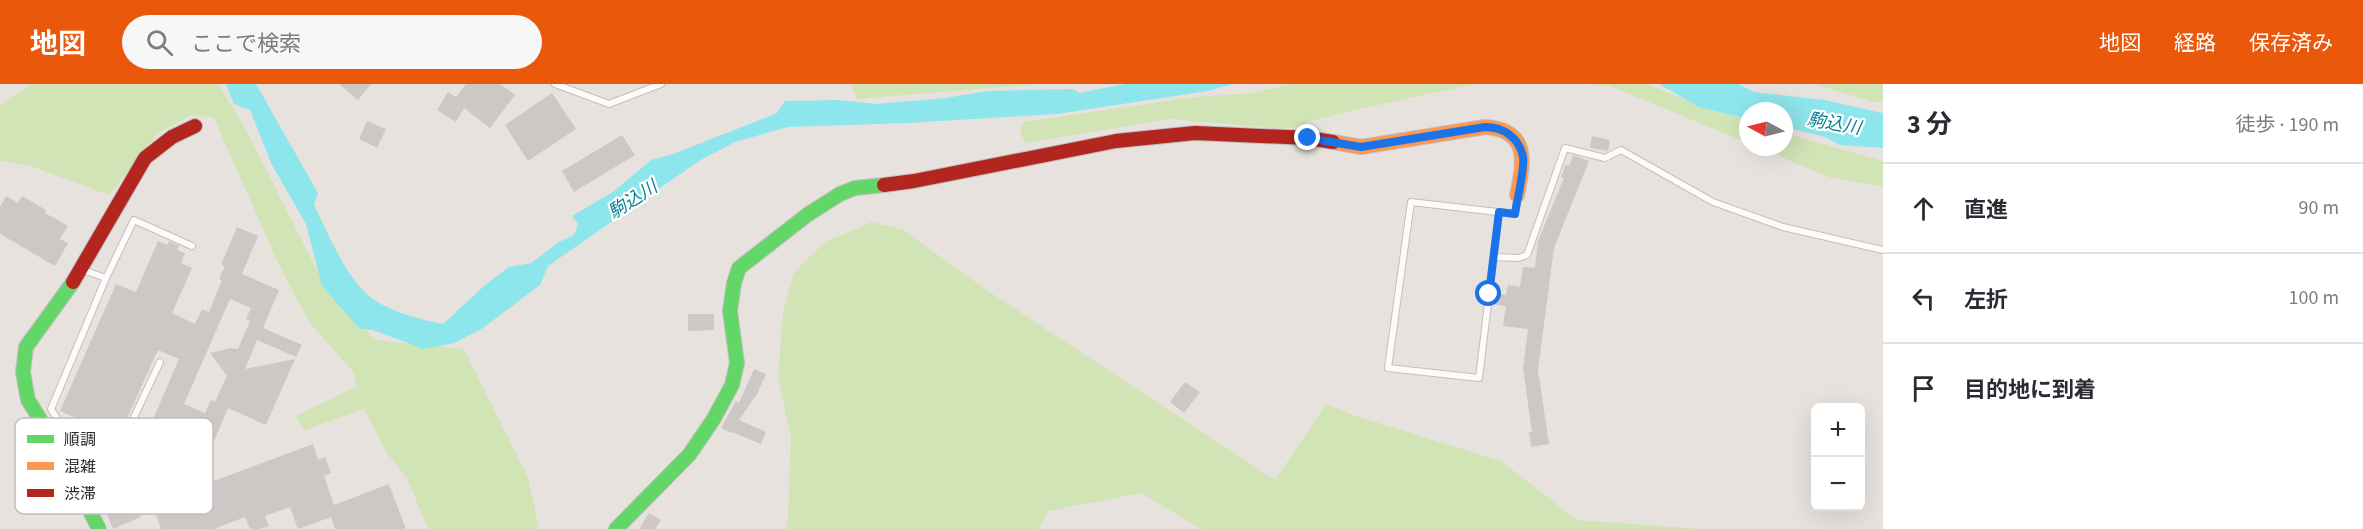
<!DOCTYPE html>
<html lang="ja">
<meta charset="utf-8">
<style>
body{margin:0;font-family:"Source Sans 3","Noto Sans JP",sans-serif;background:#f7f7f7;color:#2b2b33}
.controls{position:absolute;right:18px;bottom:18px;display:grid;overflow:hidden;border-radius:9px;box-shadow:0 6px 24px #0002}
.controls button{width:54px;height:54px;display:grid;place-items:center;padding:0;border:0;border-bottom:2px solid #e1e1e2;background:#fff;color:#2b2b33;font:30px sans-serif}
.compass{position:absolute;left:1739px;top:18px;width:54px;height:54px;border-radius:50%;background:#fff;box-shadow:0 6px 24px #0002;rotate:277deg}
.stop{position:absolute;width:18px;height:18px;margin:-14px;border:4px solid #1a73e8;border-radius:50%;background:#fff}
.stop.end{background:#1a73e8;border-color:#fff;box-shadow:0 2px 6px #0008}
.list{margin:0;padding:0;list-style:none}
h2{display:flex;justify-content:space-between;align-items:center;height:78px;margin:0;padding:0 24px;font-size:26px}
h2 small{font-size:20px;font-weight:400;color:#7c7c81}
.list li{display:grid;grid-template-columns:39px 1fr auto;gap:18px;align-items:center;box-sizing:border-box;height:90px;padding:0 24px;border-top:2px solid #e1e1e2}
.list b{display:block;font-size:22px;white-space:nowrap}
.list em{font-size:20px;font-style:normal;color:#7c7c81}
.icon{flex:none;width:33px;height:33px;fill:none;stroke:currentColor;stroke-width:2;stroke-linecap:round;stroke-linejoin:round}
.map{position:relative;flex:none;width:1883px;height:445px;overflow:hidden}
header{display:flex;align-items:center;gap:36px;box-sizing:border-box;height:84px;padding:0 30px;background:#ea580c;color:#fff}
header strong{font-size:28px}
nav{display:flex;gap:33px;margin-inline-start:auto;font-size:21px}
.search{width:420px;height:54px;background:#f7f7f7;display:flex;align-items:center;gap:15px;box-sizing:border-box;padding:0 21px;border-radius:33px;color:#7c7c81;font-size:22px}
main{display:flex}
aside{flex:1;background:#fff}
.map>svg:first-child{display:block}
</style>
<header>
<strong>地図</strong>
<div class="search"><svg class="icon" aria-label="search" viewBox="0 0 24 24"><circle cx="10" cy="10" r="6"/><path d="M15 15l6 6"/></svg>ここで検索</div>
<nav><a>地図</a><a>経路</a><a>保存済み</a></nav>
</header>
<main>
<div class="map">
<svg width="1883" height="445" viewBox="0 0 1883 445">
<rect width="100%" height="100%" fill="#e8e2de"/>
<path fill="#d1e4b5" d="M31,0H218L245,44L321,194L375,256L464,265L528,393L539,445H428L407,394L387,369L364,325L305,346L295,332L356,303L355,290L309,238L279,181L214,34L192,31L158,49L109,111L30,82L0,77V22Z
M851,0H1037L857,15Z
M1292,0H1474L1346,28L1285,45L1169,35L1026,59L1020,49L1023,38L1194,13L1253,9Z
M1589,0H1647L1673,11L1748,37V59L1610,2Z
M1814,0H1883V18H1873Z
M1784,49L1883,77V103L1829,93L1757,63H1784Z
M872,138L903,146L988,207L1275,396L1326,320L1353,331L1501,377L1577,436L1704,445H1201L1141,409L1048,427L1039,445H785L788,435L791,353L778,294L783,228L794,188L825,158Z"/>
<path fill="#8ee6ed" d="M226,0H256L318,109L314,121C329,151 346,195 373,215C391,228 422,236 443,240L484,202L509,183L531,179L559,158L574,151L578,140L572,132L613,108L651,76L673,70L777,29L785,17L839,16L876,20L945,14L988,7L1073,5L1079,9L1125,0H1232L1208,7L1057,30L908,39L788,43L735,58L699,77L548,182L540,201L483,244L454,259L424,265L376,247L359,244L322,202L306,140L272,81L250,26L234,20Z
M1659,0H1738L1754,8L1824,16L1883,29V64L1840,61L1825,53L1784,43V27H1748V35L1699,23Z"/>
<path fill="#cdc8c5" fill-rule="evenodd" d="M339,0H371L358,16Z
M466,0H500L515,11L490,44L464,24L456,38L437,26L448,8L456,13Z
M552,9L576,45L528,77L505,41Z
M367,37L386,45L377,64L359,55Z
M622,51L635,71L574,108L562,87Z
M1592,52L1610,56L1608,67L1590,64Z
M1573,71L1589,77L1554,164L1538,286L1549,360L1531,363L1529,348H1532L1523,284L1528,245L1503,242L1506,222L1493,220L1494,209L1506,211L1508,201L1520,203L1523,183L1535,184L1538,157L1564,94L1561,93L1566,80L1569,82Z
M6,112L18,119L22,112L46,126L45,129L68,142L60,155L68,159L55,182L0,150V123Z
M237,143L258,152L242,190L279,206L263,244L302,261L296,273L257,256L245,285L295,275L266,341L228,324L212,362L173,345L162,370L142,361L179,275L158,266L119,352L105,346L96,366L82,360L91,340L60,327L116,200L136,208L158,157L167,161L169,157L179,162L177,166L185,169L181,179L192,184L172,229L195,240L202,225L209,228L222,196L219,195L225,182L221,181ZM230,215L251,224L246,235L250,237L238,265L231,264L210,269L227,292L215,318L211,316L205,329L184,320Z
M688,230H714V246L688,247Z
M754,285L766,290L757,310L739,336L766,348L761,360L732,348L731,349L721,344L736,317L739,319Z
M1185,298L1200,308L1184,329L1170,318Z
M313,360L318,376L325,373L331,389L324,392L334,421L389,400L406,445H335L331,433L298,445L290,423L265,432L269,442L260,445H250L245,433L214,445H161L152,420Z
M134,417L141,433L113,445L107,430Z
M649,429L661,436L655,445H639Z"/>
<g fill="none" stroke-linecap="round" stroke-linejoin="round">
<g stroke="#c1bfc0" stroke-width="8">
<path id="lane" d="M555,0L609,20L661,0
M1499,128L1479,294L1388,284L1411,118L1515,130L1517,113
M1494,173L1518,174L1527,171L1565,64L1605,74L1621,66L1713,118L1783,143L1883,166
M83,186L106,194L51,325L97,398
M106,194L134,136L192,162
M105,395L160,278
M82,404L152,377"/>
</g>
<g stroke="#c1bfc0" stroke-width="16">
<path id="fast" d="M73,198L26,263L23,288L28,316L57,362L99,445
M616,445L689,371L713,336L732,301L737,279L730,227L734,199L739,184L807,131L840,110L855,104L884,101"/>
</g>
<g stroke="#c1bfc0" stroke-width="16">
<path id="slow" d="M1333,58L1361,63L1485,43C1530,46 1524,78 1517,111"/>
</g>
<g stroke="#c1bfc0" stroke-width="16">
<path id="jam" d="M884,101L914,97L1116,57L1195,49L1308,54L1333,58
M73,198L145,74L172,53L195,42"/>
</g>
<use href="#lane" stroke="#fcfbfa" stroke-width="6"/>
<use href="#fast" stroke="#63d668" stroke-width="14"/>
<use href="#slow" stroke="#ff974d" stroke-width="14"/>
<use href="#jam" stroke="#b3261e" stroke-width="14"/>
</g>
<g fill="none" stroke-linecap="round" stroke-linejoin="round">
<path stroke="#1a73e8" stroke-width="8" d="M1308,54L1361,63L1485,43C1503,43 1519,53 1523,73C1525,84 1517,116 1515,130L1499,128L1489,210"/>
</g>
<g text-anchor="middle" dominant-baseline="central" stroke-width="4.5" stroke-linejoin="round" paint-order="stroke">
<g font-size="18" font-style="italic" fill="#088097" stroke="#fff">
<text transform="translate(1834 40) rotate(10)">駒込川</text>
<text transform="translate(633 116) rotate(-33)">駒込川</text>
</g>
</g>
<rect x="15" y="334" width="198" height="96" rx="9" fill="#fff" stroke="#bfbfbf" stroke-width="1.5"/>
<rect x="27" y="351" width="27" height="8" fill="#63d668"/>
<rect x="27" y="378" width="27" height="8" fill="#ff974d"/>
<rect x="27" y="405" width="27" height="8" fill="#b3261e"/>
<g font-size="16" fill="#292929">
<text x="64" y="361">順調</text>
<text x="64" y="388">混雑</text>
<text x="64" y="415">渋滞</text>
</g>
</svg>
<div class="controls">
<button>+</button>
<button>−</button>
</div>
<svg class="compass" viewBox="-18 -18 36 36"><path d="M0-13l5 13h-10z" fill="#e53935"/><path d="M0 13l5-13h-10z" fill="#7c7c81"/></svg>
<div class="stop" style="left:1489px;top:210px"></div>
<div class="stop end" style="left:1308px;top:54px"></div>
</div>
<aside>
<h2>3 分<small>徒歩 · 190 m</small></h2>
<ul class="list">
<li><svg class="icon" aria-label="ahead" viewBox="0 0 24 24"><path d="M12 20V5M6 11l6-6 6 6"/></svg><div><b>直進</b></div><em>90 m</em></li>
<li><svg class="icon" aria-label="left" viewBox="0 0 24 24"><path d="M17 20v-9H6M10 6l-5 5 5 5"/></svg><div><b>左折</b></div><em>100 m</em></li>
<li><svg class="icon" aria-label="arrive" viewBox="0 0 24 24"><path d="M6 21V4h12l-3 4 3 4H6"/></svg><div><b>目的地に到着</b></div></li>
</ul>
</aside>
</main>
